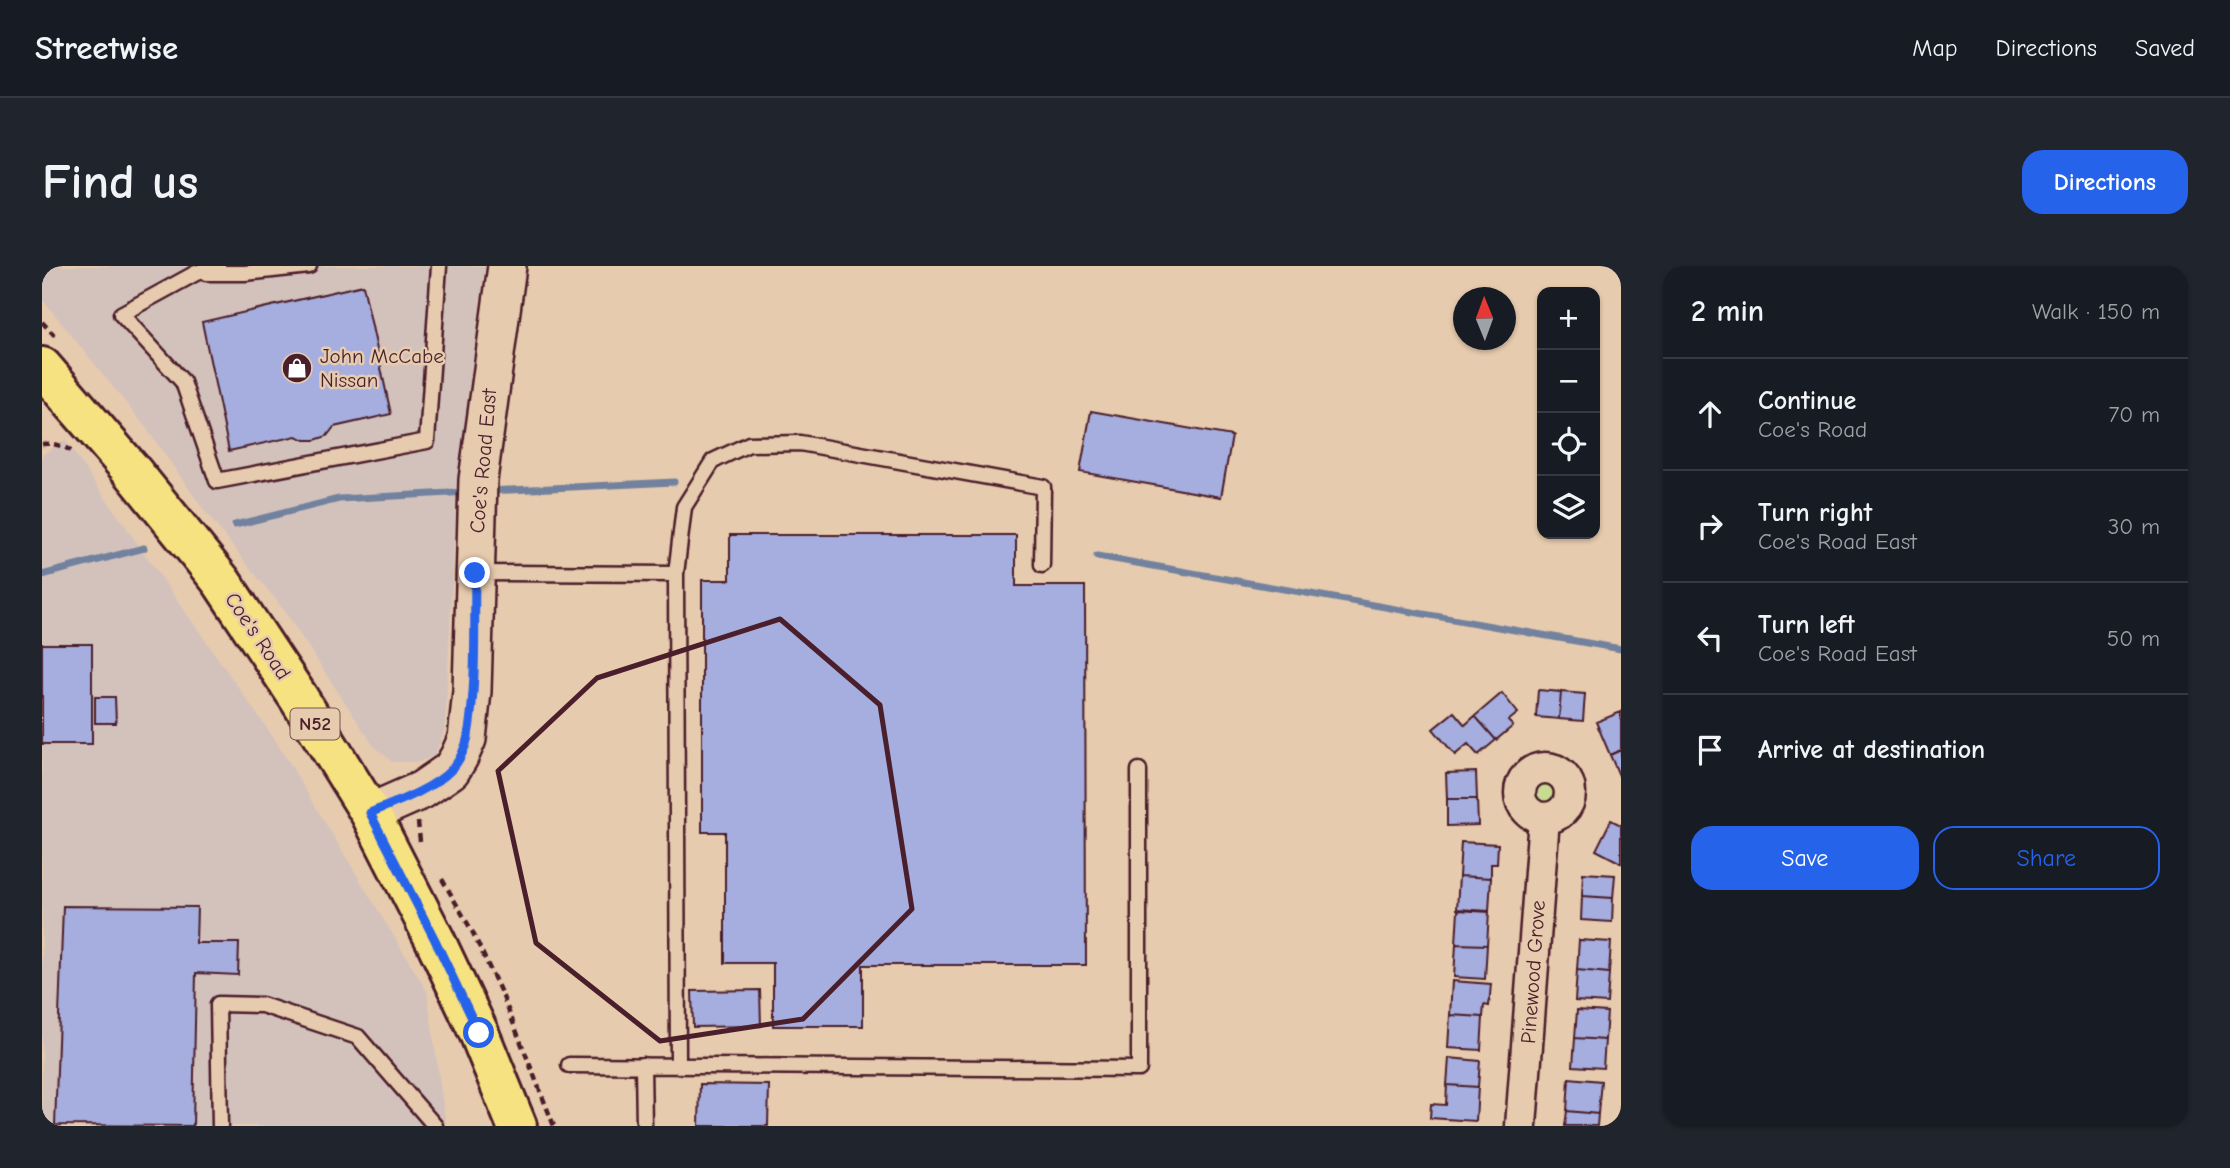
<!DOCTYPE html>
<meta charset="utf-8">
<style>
body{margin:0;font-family:"Comic Neue",sans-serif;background:#20242c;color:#f1f3f6}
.controls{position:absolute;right:21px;top:21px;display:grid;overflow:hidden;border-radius:14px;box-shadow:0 2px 5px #0004}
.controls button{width:63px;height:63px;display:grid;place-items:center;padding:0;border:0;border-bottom:2px solid #363941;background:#171b24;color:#f1f3f6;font:35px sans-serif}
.compass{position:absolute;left:1411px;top:21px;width:63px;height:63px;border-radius:50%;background:#171b24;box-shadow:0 2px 5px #0004;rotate:359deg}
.stop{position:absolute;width:21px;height:21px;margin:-16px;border:5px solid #2563eb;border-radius:50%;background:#fff}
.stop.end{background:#2563eb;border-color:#fff;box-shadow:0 2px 7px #0008}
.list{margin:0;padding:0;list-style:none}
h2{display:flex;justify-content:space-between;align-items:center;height:91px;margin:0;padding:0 28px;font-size:30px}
h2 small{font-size:23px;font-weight:400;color:#9ea1a6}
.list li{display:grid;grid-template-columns:46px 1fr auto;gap:21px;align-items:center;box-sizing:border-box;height:112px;padding:0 28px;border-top:2px solid #363941}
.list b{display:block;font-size:26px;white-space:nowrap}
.list p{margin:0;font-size:23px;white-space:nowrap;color:#9ea1a6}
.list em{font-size:23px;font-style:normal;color:#9ea1a6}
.actions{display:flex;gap:14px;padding:21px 28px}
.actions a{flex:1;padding:16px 0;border:2px solid #2563eb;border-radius:21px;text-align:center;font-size:24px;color:#2563eb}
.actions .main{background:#2563eb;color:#fff}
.icon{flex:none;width:38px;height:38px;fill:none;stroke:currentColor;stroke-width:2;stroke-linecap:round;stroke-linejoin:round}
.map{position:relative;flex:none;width:1579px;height:860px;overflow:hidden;border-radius:21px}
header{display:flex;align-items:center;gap:42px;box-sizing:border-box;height:98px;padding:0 35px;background:#171b24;border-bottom:2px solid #363941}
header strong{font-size:33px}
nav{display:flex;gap:38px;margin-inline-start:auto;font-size:24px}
.intro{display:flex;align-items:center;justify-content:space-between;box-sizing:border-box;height:168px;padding:0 42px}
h1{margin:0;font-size:49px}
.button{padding:18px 32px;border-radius:21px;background:#2563eb;color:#fff;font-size:24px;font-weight:700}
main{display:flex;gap:42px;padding:0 42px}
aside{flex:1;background:#171b24;border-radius:21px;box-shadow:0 2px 5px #0004}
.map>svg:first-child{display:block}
</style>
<header>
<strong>Streetwise</strong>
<nav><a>Map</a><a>Directions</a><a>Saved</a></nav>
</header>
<div class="intro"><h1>Find us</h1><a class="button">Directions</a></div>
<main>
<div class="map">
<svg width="1579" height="860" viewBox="0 0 1579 860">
<rect width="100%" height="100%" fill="#e7cbae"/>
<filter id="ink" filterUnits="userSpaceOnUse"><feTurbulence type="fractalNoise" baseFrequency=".0143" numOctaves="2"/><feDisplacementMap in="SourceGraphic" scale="14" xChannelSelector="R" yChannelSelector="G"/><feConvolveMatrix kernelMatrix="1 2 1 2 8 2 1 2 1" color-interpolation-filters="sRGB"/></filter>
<g filter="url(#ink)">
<path fill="#d3c2bc" d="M0,0H443L415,214L403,463L393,489L378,496H350L331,479L241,343L164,247L104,162L0,33Z
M23,174L234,475L385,725L404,860H0V189Z"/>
<path fill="#c7dc92" stroke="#887e5e" stroke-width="2" d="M1487 526a15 15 0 1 1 30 0a15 15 0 1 1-30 0Z"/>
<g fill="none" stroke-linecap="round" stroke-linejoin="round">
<path stroke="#72829e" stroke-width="7" d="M446,225L632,216
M193,259L297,233L427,226
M1055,290L1579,383
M0,309L102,282"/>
</g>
<path fill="#a5aede" stroke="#4a1f2b" stroke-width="2" d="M321,19L349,148L292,161L285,170L273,174H263L254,170L187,185L160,56Z
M1049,145L1190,170L1179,231L1038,206Z
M688,269H974V320H1043L1044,699H821V760H731V697H683V566H660V314H688Z
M0,378H50V478H0Z
M1496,424L1519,426L1517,453L1494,451Z
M1519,426L1543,428L1541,455L1517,453Z
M1460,427L1476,447L1466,455L1471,460L1454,474L1433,450Z
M53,431H73L74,457H53Z
M1412,446L1423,459L1433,450L1454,474L1436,489L1426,478L1413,489L1391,463Z
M1579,446V484L1568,489L1554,456Z
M1579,484V514L1568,489Z
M1434,506L1435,533H1405L1404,507Z
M1405,533H1435L1436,559L1405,560Z
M1569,554L1579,559V597L1554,584Z
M1419,576L1456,578L1455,598H1449V612L1417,610Z
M1541,607L1573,609L1571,632L1540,630Z
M1417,610L1449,612L1447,645L1415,643Z
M1540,630L1571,632L1570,656L1539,654Z
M21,640L155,641L154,677H197L196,709L154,707L151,860L13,859Z
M1416,644L1447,646L1445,679L1414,678Z
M1537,674L1569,676L1567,707L1535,704Z
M1414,678L1445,679L1443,713L1412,711Z
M1535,704L1567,707L1565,737L1533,735Z
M1410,715L1449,718L1447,740L1442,739L1441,751L1408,749Z
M718,724L719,760L651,761L650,725Z
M1535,744L1565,746L1563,774L1533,772Z
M1408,749L1441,751L1439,784L1406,782Z
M1533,772L1563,774L1561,802L1531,800Z
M1407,792L1438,795L1436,821L1405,819Z
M1527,812L1559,815L1556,848L1525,845Z
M658,818L727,819L726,860H657Z
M1405,819L1436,821L1434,855L1388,852L1389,838L1404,839Z
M1525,845L1556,848L1555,860H1523Z"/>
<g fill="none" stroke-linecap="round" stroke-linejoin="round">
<g stroke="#4a1f2b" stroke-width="19">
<path id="service" d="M176,0L154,7L79,48L141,116L175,215L385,175L397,0
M164,7H203L267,0
M435,307L634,308L642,241L671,195L707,178L758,177L1001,221L1000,299
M634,308L636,798
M527,799L1097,803V504
M601,799L602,860
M178,860L176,738L220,739L316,771L393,860"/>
</g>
<g stroke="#4a1f2b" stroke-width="35">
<path id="minor" d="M1478 527a25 25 0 1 1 50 0a25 25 0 1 1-50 0Z
M1479,860L1502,552"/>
</g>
<g stroke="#4a1f2b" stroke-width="42">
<path id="tertiary" d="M328,547L380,524L409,504L417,491L425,473L430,425L436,214L465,0"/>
</g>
<g stroke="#4a1f2b" stroke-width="44">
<path id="primary" d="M0,101L90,205L179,315L256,431L328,547L393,674L437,767L475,860"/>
</g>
<path stroke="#4a1f2b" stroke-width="4.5" stroke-dasharray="7 5" stroke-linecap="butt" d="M0,56L16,73
M0,178C11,177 20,179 29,185
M376,556L378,575
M400,613L430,665L461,731L512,860"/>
<use href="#service" stroke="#e7cbae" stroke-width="14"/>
<use href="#minor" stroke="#e7cbae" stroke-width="30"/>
<use href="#tertiary" stroke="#e7cbae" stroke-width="37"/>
<use href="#primary" stroke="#f7e281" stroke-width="38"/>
</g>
</g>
<g fill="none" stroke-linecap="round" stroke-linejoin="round" filter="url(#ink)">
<path stroke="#2563eb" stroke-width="9" d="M433,307C432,361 435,417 426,470C424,481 417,496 409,504C391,523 352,537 328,547L393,674L437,767"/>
</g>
<path fill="none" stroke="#4a1f2b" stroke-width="5" stroke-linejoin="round" d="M738,353L838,439L870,643L761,753L618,775L494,677L456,505L555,412Z"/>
<defs>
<g id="shop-disc" transform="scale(1.575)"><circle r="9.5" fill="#4a1f2b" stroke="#e7cbae"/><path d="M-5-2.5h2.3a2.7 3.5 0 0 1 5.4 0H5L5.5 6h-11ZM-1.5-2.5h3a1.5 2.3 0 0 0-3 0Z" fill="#fff"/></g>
</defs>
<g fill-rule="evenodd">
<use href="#shop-disc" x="255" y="102"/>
</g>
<g text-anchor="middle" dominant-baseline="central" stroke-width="5" stroke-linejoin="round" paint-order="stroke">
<rect fill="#e7cbae" stroke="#795352" stroke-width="2" x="248.5" y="442.5" width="49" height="31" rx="5"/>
<g font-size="19" font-weight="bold" fill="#4a1f2b">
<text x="273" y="458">N52</text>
</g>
<g font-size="21" fill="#4a1f2b" stroke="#e7cbae" text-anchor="start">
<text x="278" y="90">John McCabe<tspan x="278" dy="24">Nissan</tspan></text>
</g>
<g font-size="21" fill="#4a1f2b" stroke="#e7cbae">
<text transform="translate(441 195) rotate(-85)">Coe's Road East</text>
<text transform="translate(216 370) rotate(56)">Coe's Road</text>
<text transform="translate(1491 706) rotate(-86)">Pinewood Grove</text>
</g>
</g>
</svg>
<div class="controls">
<button>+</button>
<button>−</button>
<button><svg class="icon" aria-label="locate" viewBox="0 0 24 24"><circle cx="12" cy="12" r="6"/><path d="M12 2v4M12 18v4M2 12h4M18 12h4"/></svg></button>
<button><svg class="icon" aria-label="layers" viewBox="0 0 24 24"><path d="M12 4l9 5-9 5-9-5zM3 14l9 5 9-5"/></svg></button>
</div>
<svg class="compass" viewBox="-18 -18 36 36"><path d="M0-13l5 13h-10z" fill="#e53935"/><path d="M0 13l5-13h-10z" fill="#9ea1a6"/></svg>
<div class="stop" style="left:437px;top:767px"></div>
<div class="stop end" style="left:433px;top:307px"></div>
</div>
<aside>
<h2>2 min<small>Walk · 150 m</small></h2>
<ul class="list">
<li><svg class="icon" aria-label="ahead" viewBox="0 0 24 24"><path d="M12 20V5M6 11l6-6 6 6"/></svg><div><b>Continue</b><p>Coe's Road</p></div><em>70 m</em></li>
<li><svg class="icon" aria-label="right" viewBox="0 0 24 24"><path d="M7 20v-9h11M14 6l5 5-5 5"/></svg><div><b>Turn right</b><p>Coe's Road East</p></div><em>30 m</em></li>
<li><svg class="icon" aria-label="left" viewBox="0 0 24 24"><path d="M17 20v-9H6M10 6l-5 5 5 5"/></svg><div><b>Turn left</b><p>Coe's Road East</p></div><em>50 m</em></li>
<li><svg class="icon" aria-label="arrive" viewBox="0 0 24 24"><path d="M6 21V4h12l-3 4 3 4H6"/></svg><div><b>Arrive at destination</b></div></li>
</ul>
<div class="actions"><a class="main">Save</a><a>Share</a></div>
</aside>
</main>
